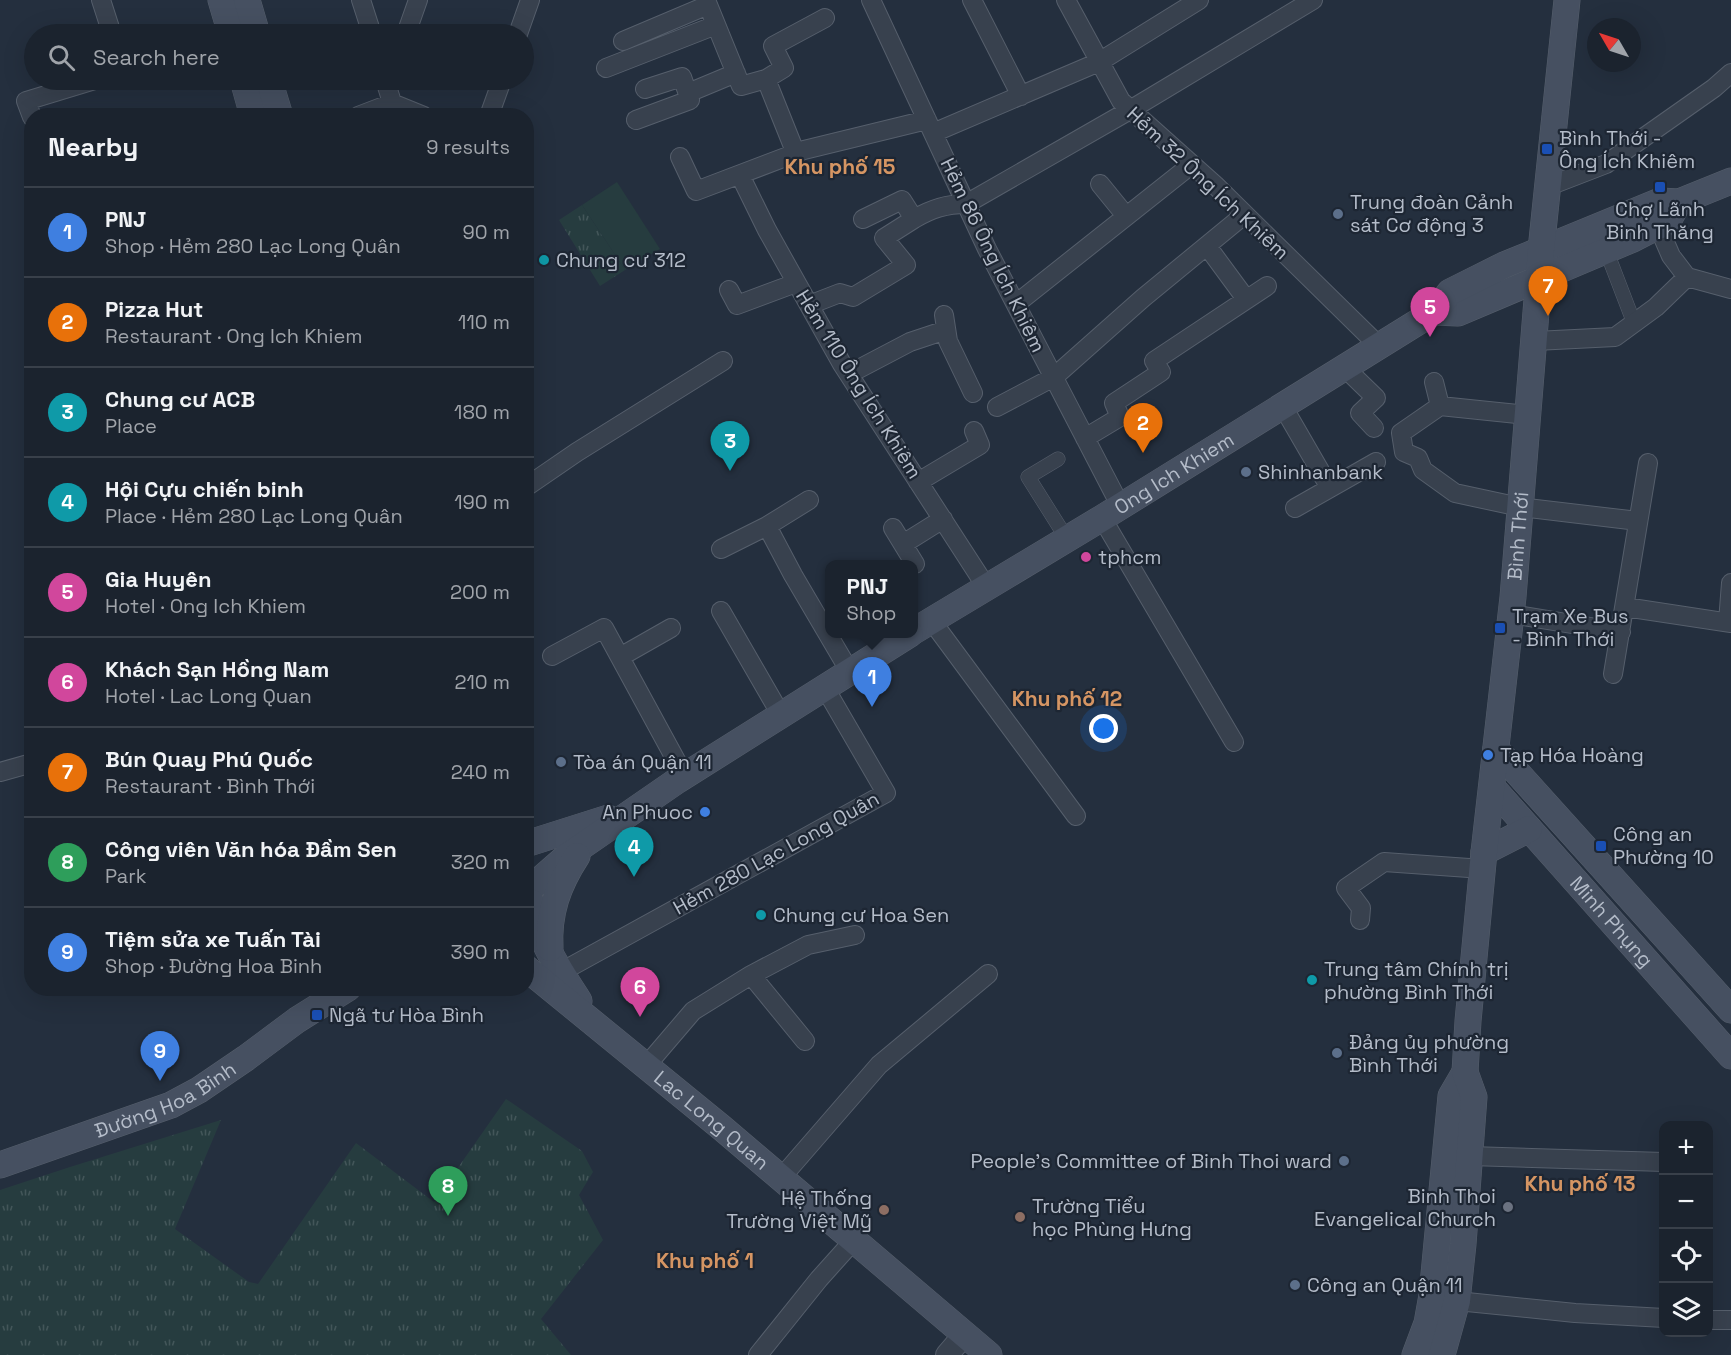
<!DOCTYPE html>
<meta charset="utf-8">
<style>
body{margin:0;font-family:"Space Grotesk",sans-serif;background:#282f3a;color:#f1f3f6}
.controls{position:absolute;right:18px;bottom:18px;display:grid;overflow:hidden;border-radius:12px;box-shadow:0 6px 24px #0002}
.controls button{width:54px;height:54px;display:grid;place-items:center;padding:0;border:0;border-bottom:2px solid #39404a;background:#1b232e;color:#f1f3f6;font:30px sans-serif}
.compass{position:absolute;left:1587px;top:18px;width:54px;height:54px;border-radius:50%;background:#1b232e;box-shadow:0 6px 24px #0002;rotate:309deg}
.you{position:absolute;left:1104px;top:729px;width:21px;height:21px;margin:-15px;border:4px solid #fff;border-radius:50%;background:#1a73e8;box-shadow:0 0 0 9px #1a73e833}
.badge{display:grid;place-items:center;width:39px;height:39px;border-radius:50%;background:#8ab4f8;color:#fff;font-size:20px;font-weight:700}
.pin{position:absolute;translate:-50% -50px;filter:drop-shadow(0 2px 3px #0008)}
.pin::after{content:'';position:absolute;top:32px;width:21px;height:18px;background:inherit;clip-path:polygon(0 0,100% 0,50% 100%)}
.popup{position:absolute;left:825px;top:560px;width:93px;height:78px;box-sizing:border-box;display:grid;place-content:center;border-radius:12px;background:#1b232e;filter:drop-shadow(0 2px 4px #0005);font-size:20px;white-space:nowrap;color:#a0a4aa}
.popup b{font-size:22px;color:#f1f3f6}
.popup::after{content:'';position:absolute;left:50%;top:100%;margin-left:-12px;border:12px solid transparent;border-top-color:#1b232e}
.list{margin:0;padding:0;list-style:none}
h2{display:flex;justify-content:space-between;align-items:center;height:78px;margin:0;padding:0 24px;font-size:26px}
h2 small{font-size:20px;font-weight:400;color:#a0a4aa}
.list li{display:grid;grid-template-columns:39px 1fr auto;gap:18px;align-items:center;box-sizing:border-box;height:90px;padding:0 24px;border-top:2px solid #39404a}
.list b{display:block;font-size:22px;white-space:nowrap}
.list p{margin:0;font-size:20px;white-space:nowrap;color:#a0a4aa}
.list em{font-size:20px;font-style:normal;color:#a0a4aa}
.icon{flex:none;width:33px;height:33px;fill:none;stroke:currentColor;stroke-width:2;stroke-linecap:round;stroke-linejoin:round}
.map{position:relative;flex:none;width:1731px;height:1355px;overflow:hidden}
.search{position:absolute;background:#1b232e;box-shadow:0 6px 24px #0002;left:24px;top:24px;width:510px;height:66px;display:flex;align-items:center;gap:15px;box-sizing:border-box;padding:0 21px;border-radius:33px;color:#a0a4aa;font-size:22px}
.panel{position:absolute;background:#1b232e;box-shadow:0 6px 24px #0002;left:24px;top:108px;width:510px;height:888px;border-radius:24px}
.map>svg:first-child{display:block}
</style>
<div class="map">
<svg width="1731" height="1355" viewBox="0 0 1731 1355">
<defs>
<pattern id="park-tufts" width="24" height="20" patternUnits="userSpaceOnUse" patternTransform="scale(1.5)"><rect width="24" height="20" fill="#263c3f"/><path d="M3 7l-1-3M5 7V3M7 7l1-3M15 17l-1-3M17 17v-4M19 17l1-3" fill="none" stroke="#435659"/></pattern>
</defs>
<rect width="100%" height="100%" fill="#242f3e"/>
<path fill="url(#park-tufts)" d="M582,205L625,270L600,286L559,220Z
M506,1099L582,1151L593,1172L579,1195L603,1240L541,1319L571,1355H0V1190L70,1167L221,1120L175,1229L249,1282L258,1284L356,1143L434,1202Z"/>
<path fill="#263c3f" d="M617,182L660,249L625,270L582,205Z"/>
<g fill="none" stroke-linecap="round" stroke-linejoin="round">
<g stroke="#565f6c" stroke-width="15">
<path id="pedestrian" d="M1606,250L1634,323
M1058,459L1028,477L1067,539"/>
</g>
<g stroke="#565f6c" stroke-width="20">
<path id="minor" d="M101,0L112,34
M361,0L372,34
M706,0L741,86L766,79L796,154
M871,0L987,249L1121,507
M972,0L1021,96
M1066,0L1121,101L1215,185L1378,345
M406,34L418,0
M518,34L530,0
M623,41L708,5
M606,68L716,25
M766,79L784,68L773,46L825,18
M385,80L395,112
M688,93L736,73
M358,116L392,103L424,116
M489,116L502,80
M32,117L26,101L95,80
M636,120L690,100L682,77L645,89
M933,133L1099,62L1199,0
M680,157L696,191L804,150L927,120
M740,175L767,230L842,364L987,588
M1100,184L1126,216
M1549,186L1606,164L1714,88L1731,73
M863,219L902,200L914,219C931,209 946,204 966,204L1130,110L1313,0
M1658,226L1671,256L1687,277
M1207,246L1246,299
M1687,277L1731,289
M729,290L737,305L796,283
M1016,304L1191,165
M809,305L840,293L853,297L906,265L884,238L914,219
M944,315L948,341L973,393
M1535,341L1615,337L1656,307L1687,277
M1344,367L1376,398L1360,413L1374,428
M849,374L910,342L946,330
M1434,382L1440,406L1401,433L1404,452L1418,458L1423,470L1455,493L1520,507L1638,521
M1282,405L1330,488
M1440,406L1527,415
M997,407L1054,377L1143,298L1244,215
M1085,438L1120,417L1114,403L1161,372L1154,361L1267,286
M918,482L980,445L974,431
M526,487L577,452L723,361
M1295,508L1376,462
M1102,518L1234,742
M767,526L793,575L850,672
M893,528L915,564
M903,544L943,519
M721,549L767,526L809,500
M1625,607L1731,623
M721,611L781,715
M1511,614L1621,632
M931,620L1076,816
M1728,622L1731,583
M552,656L604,628L684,775
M620,657L671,628
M1613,674L1648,463
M0,772L32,763
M1360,920L1361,908L1346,888L1384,862L1483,869
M561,972L886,793L825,688
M751,975L805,1041
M646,1066L693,1011L751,975L808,945L855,935
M1470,1156L1664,1162
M781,1178L879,1065L988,974
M1457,1301L1575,1313L1664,1318
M1708,1320H1731
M758,1355L819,1279L854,1240"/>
</g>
<g stroke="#565f6c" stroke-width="24">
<path id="tertiary" d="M947,1355L965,1334"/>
</g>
<g stroke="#565f6c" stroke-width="27">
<g id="secondary">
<path d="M221,0L231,34"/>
<path d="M247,0L257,34"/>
<path d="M243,80L253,116"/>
<path d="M269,80L280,116"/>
<path d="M1434,312L1458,313L1633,239L1668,221L1679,202"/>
<path id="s1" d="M914,631L1102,518L1434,312L1450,292L1504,265L1660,201L1679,202L1731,181"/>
<path d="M1496,749L1731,1010"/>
<path id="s2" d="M1492,787L1731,1056"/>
<path d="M526,844L608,818"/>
<path d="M1484,852L1529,829"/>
<path d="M533,886L565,858L678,780L910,634"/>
<path d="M531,902C537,937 560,971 579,1001"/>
<path d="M550,948C548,913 558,885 577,856"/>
<path id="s3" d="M526,968L722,1128L989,1355"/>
<path id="s4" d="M0,1165L171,1105L199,1090L246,1058L297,1020L348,988"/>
<path d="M1415,1355L1427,1323L1432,1295L1451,1096L1465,1072"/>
<path id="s5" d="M1442,1355L1457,1301L1463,1244L1474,1097L1465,1072L1468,1021L1484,852L1513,597L1541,250L1567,0"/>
</g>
</g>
<use href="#pedestrian" stroke="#38414e" stroke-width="14"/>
<use href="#minor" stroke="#38414e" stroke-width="18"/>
<use href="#tertiary" stroke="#38414e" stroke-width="22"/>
<use href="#secondary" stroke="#465061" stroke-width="26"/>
</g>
<g fill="#1a4fb4" stroke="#1d2633" stroke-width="2">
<rect x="1541" y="143" width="12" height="12" rx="3"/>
<rect x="1654" y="181" width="12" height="12" rx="3"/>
<rect x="1494" y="622" width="12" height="12" rx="3"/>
<rect x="1595" y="840" width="12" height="12" rx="3"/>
<rect x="311" y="1009" width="12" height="12" rx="3"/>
</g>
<g fill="#5c6f8a" stroke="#1d2633" stroke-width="2">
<circle cx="1338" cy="214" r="6"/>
<circle cx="1246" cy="472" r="6"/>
<circle cx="561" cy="762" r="6"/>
<circle cx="1337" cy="1053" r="6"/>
<circle cx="1344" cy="1161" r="6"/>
<circle cx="1295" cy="1285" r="6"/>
</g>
<g fill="#0f9aa8" stroke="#1d2633" stroke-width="2">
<circle cx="544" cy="260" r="6"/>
<circle cx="761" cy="915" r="6"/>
<circle cx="1312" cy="980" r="6"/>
</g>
<circle fill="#d1479c" stroke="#1d2633" stroke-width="2" cx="1086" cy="557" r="6"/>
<g fill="#3f7fe0" stroke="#1d2633" stroke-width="2">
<circle cx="1488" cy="755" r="6"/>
<circle cx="705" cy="812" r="6"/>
</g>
<circle fill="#6b7280" stroke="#1d2633" stroke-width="2" cx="1508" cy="1207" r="6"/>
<g fill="#8d6e63" stroke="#1d2633" stroke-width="2">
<circle cx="884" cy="1210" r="6"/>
<circle cx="1020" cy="1217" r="6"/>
</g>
<g text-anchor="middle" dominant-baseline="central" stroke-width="4.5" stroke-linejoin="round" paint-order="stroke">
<g font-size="20" fill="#b4bcc9" stroke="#1d2633" text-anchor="start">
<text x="1559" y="138">Bình Thới -<tspan x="1559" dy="23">Ông Ích Khiêm</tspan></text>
<text x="1350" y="202">Trung đoàn Cảnh<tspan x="1350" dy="23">sát Cơ động 3</tspan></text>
<text x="1660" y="209" text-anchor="middle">Chợ Lãnh<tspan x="1660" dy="23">Binh Thăng</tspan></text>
<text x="556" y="260">Chung cư 312</text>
<text x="1258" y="472">Shinhanbank</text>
<text x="1098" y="557">tphcm</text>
<text x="1512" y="616">Trạm Xe Bus<tspan x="1512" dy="23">- Bình Thới</tspan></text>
<text x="1500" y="755">Tạp Hóa Hoàng</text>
<text x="573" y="762">Tòa án Quận 11</text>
<text x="693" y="812" text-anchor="end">An Phuoc</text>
<text x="1613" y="834">Công an<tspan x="1613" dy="23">Phường 10</tspan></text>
<text x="773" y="915">Chung cư Hoa Sen</text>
<text x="1324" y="969">Trung tâm Chính trị<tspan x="1324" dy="23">phường Bình Thới</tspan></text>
<text x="329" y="1015">Ngã tư Hòa Bình</text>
<text x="1349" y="1042">Đảng ủy phường<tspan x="1349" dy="23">Bình Thới</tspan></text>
<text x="1332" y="1161" text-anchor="end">People's Committee of Binh Thoi ward</text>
<text x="1496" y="1196" text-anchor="end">Binh Thoi<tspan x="1496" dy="23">Evangelical Church</tspan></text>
<text x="872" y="1198" text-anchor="end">Hệ Thống<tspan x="872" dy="23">Trường Việt Mỹ</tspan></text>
<text x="1032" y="1206">Trường Tiểu<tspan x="1032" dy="23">học Phùng Hưng</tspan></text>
<text x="1307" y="1285">Công an Quận 11</text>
</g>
<g font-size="20" fill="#b4bcc9" stroke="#1d2633">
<text transform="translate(1208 183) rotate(43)">Hẻm 32 Ông Ích Khiêm</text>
<text transform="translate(993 255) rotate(64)">Hẻm 86 Ông Ích Khiêm</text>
<text transform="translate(859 384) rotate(58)">Hẻm 110 Ông Ích Khiêm</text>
<text stroke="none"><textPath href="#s1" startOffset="304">Ong Ich Khiem</textPath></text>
<text stroke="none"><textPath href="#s5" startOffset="826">Bình Thới</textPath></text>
<text transform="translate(776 853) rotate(-29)">Hẻm 280 Lạc Long Quân</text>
<text stroke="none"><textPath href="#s2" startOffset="180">Minh Phụng</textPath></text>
<text stroke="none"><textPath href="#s4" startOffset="178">Đường Hoa Binh</textPath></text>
<text stroke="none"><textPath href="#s3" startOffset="240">Lac Long Quan</textPath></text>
</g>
<g font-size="21" font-weight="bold" fill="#d59563" stroke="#1d2633">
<text x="840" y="166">Khu phố 15</text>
<text x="1067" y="698">Khu phố 12</text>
<text x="1580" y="1183">Khu phố 13</text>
<text x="705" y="1260">Khu phố 1</text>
</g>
</g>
</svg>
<div class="controls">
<button>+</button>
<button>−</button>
<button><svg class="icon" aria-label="locate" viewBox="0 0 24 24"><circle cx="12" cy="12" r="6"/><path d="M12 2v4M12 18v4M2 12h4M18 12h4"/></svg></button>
<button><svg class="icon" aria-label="layers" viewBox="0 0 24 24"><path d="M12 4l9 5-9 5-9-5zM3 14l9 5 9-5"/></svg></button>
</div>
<svg class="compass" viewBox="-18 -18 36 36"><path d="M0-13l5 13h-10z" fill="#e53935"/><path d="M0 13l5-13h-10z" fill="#a0a4aa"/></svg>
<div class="you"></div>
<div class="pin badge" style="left:872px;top:707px;background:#3f7fe0">1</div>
<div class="popup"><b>PNJ</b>Shop</div>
<div class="pin badge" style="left:1143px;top:453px;background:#e8710a">2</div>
<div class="pin badge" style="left:730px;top:471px;background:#0f9aa8">3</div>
<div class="pin badge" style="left:634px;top:877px;background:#0f9aa8">4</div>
<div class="pin badge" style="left:1430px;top:337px;background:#d1479c">5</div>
<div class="pin badge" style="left:640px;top:1017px;background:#d1479c">6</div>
<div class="pin badge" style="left:1548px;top:316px;background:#e8710a">7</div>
<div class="pin badge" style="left:448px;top:1216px;background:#2e9e5b">8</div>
<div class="pin badge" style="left:160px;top:1081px;background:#3f7fe0">9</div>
<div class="search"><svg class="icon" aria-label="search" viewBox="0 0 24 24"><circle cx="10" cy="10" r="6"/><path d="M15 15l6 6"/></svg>Search here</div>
<section class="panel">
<h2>Nearby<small>9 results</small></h2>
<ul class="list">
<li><span class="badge" style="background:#3f7fe0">1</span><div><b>PNJ</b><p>Shop · Hẻm 280 Lạc Long Quân</p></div><em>90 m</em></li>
<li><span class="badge" style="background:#e8710a">2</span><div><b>Pizza Hut</b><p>Restaurant · Ong Ich Khiem</p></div><em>110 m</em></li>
<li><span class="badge" style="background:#0f9aa8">3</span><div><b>Chung cư ACB</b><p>Place</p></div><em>180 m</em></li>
<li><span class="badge" style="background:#0f9aa8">4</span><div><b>Hội Cựu chiến binh</b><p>Place · Hẻm 280 Lạc Long Quân</p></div><em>190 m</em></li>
<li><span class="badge" style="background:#d1479c">5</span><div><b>Gia Huyên</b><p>Hotel · Ong Ich Khiem</p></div><em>200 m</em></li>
<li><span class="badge" style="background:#d1479c">6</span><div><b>Khách Sạn Hồng Nam</b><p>Hotel · Lac Long Quan</p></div><em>210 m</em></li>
<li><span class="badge" style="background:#e8710a">7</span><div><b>Bún Quay Phú Quốc</b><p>Restaurant · Bình Thới</p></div><em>240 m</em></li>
<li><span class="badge" style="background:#2e9e5b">8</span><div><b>Công viên Văn hóa Đầm Sen</b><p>Park</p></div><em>320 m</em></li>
<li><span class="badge" style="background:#3f7fe0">9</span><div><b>Tiệm sửa xe Tuấn Tài</b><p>Shop · Đường Hoa Binh</p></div><em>390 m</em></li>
</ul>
</section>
</div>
